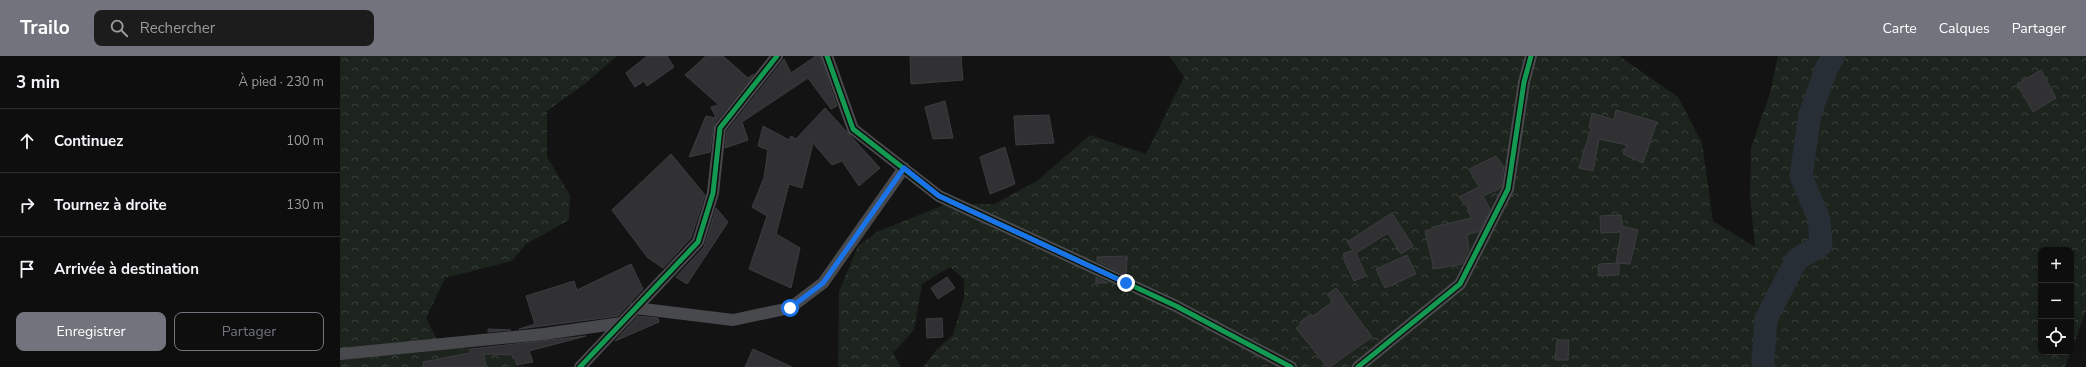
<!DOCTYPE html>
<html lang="fr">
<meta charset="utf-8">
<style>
body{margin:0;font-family:"Nunito Sans",sans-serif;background:#1c1c1d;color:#f1f3f6}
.controls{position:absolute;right:12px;bottom:12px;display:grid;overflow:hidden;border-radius:8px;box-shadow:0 2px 10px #0003}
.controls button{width:36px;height:36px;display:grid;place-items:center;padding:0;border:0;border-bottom:1px solid #2e2e2f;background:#0e0e0f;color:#f1f3f6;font:20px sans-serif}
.stop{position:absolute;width:12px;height:12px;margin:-9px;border:3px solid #1a73e8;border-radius:50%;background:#fff}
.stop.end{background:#1a73e8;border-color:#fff;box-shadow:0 1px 4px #0008}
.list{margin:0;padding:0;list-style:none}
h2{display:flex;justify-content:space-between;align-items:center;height:52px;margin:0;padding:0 16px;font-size:17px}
h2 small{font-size:13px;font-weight:400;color:#9b9c9e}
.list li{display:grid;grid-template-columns:26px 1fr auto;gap:12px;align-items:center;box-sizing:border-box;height:64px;padding:0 16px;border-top:1px solid #2e2e2f}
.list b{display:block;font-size:15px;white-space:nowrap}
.list em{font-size:13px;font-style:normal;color:#9b9c9e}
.actions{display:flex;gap:8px;padding:12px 16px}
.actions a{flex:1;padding:9px 0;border:1px solid #71747d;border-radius:8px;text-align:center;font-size:14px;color:#71747d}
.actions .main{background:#71747d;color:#fff}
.icon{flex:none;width:22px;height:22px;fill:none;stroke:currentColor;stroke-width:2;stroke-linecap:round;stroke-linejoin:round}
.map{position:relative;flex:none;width:1746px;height:311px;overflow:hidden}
header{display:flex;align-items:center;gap:24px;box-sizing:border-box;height:56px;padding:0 20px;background:#71747d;color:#fff}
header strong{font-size:19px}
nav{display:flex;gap:22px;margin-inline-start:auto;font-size:14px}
.search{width:280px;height:36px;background:#1c1c1d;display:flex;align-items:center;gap:10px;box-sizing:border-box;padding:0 14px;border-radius:8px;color:#9b9c9e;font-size:15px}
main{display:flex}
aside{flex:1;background:#0e0e0f}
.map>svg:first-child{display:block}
</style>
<header>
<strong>Trailo</strong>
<div class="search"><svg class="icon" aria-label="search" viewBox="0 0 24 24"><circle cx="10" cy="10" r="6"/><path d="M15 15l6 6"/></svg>Rechercher</div>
<nav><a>Carte</a><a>Calques</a><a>Partager</a></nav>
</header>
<main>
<aside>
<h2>3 min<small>À pied · 230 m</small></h2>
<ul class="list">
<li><svg class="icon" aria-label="ahead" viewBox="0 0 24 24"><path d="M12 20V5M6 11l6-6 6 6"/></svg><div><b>Continuez</b></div><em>100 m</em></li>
<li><svg class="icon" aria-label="right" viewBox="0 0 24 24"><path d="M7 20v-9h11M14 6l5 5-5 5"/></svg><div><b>Tournez à droite</b></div><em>130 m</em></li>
<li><svg class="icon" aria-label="arrive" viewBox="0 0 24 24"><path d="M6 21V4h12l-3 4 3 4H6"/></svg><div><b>Arrivée à destination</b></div></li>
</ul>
<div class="actions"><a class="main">Enregistrer</a><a>Partager</a></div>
</aside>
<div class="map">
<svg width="1746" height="311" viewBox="0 0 1746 311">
<defs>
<pattern id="forest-crowns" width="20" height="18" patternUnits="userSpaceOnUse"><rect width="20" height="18" fill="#1d241e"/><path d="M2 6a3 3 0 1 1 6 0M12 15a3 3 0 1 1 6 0" fill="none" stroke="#3b413c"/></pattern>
</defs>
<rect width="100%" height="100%" fill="#131314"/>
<path fill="url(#forest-crowns)" d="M0,0H277L246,27L207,55V101L230,139L229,164L186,188L172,205L105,222L86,262L96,282L115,292L185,294L174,302L177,310L199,311H0Z
M829,0H1279L1338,41L1362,87L1373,165L1415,191L1410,140L1411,92L1430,37L1438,0H1746V255L1731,296V194H1701V296H1731L1725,311H583L597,293L613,279L624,242V223L610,211L582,228L574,274L553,297L561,311H498L499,235L518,190L537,176L606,148H654L697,125L750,79L806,98L844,21Z"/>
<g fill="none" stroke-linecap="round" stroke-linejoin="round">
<path stroke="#272e35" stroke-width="23" d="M1424,311L1423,304L1426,263L1457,203L1481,189L1479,163L1461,120L1470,58L1487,11L1494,0"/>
</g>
<path fill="#313133" stroke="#3c3d40" d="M307,0H327L334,11L307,30L304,25L295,31L286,17Z
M366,0H383L408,22L414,18L374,68L370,96L349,101L366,60L376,62L371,51L379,49L345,19Z
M476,0H480L497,50L491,53L468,22L402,66L408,84L385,92L387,75L444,3L451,17Z
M570,0H621L623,24L571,28Z
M1701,14L1716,42L1693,56L1677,28Z
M605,45L613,82L593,83L585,51Z
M485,52L540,112L519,130L502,105L492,109L473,87L462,132L449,128L436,178L460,192L451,232L409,213L427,160L412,151L424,122L428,94L418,90L423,70L449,84L451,80L456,83Z
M1276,54L1317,66L1303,107L1283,98L1287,89L1259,83L1253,115L1239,112L1251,72L1249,71L1252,57L1274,64Z
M709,59L714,87L676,89L674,60Z
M665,91L675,128L650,138L640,101Z
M331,98L365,139L351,182L323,212L307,201L272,154Z
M1156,100L1164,111L1161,131L1159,133L1143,140L1150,153L1139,175L1127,179L1129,193L1122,208L1094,213L1085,175L1092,173V171L1132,162L1127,154L1129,153L1119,141L1139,131L1129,113Z
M376,152L388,166L347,228L336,221L364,191Z
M1052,157L1073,190L1061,198L1048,177L1016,197L1026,220L1014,225L1004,204H1006L1003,198L1013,194L1007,186Z
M1281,159L1282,170L1298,174L1290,208L1276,207L1281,176L1261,177L1260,160Z
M1067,199L1076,218L1045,232L1036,213Z
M787,200L786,219L757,205V201Z
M1279,207V219L1258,220L1259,208Z
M291,208L303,233L278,260L179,273L195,268L186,240L234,225L237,234Z
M607,221L615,232L598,243L591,232Z
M756,221L768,227H756Z
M996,232L1032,281L990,311H987L956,272L961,268L960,266L971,258L973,260L992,246L988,238Z
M298,260L318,262L319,266L275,285Z
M602,262L603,281L587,282L586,263Z
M148,273L171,274L148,276Z
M246,280L189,295L193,306L177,309L173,299L144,298L146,311H84L83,306L130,297V293Z
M1217,284H1229L1228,304H1215Z
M413,293L452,311H405Z"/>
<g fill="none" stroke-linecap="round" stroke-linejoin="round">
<path stroke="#48494c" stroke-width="12" d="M487,0L513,73L599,140L836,250L951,311
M295,252L393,264L450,252L483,227L564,112
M0,298L204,278L281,267
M240,311L358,186L373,137L380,72L437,0
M1018,311L1120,228L1168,133L1184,26L1191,0"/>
<g stroke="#0e0e0f" stroke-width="8">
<path id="cycleway" d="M487,0L513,73L599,140L836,250L951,311
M240,311L358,186L373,137L380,72L437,0
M1018,311L1120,228L1168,133L1184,26L1191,0"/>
</g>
<use href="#cycleway" stroke="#139951" stroke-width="5"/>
</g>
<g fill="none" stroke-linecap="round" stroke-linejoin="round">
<path stroke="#1a73e8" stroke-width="5" d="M450,252L483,227L564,112L599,140L786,227"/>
</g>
</svg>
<div class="controls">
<button>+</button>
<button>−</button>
<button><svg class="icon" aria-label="locate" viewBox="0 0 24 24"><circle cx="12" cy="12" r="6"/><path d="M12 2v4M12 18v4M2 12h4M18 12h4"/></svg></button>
</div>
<div class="stop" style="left:450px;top:252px"></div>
<div class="stop end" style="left:786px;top:227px"></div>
</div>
</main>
